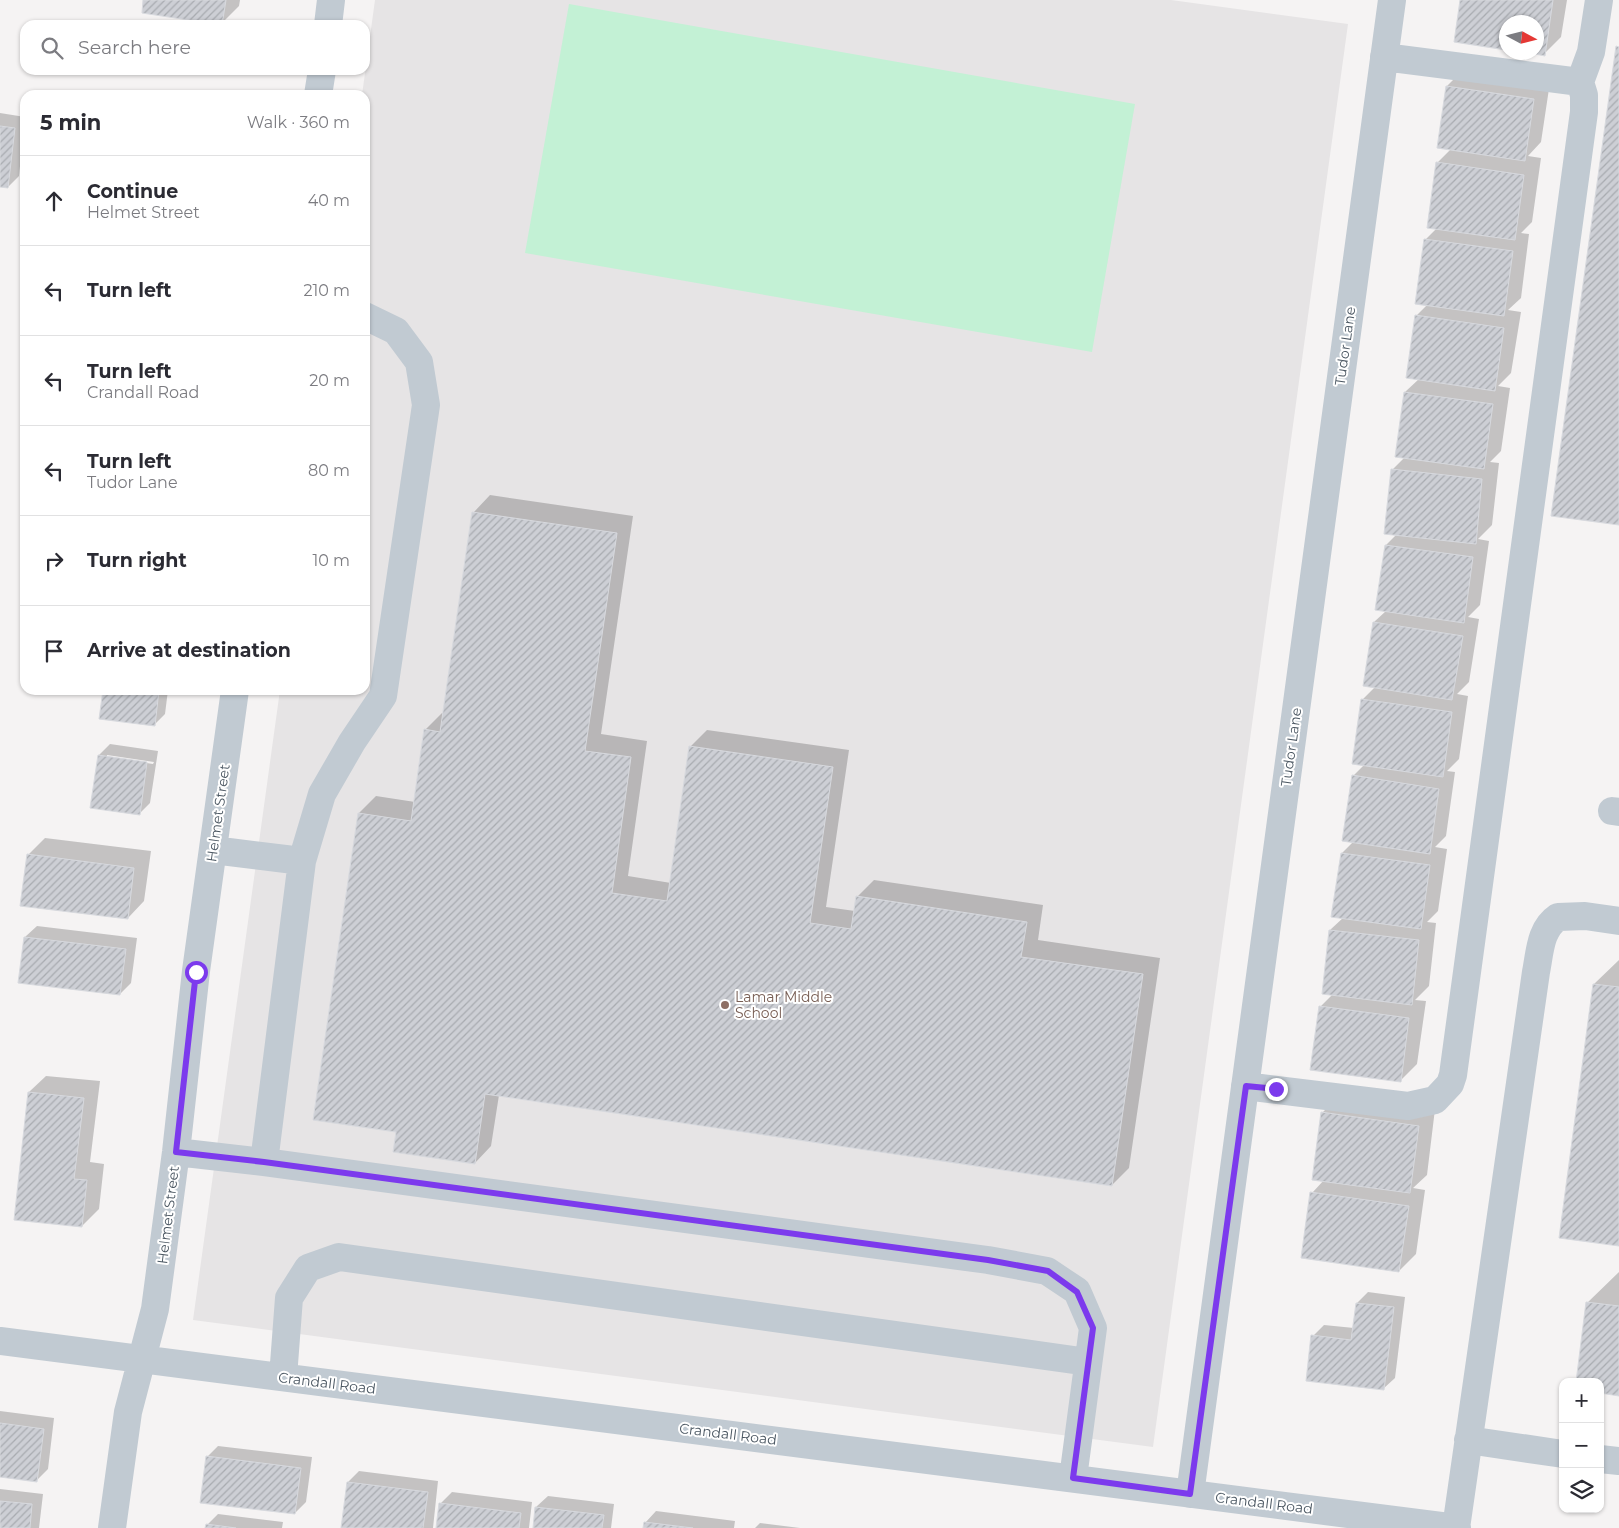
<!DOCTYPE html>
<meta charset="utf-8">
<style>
body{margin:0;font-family:Montserrat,sans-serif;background:#f7f7f7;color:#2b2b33}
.controls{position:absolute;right:15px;bottom:15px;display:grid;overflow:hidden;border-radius:10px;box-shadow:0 1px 4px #0004}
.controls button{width:45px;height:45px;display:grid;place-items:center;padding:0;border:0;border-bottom:1px solid #e1e1e2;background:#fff;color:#2b2b33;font:25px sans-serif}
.compass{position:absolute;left:1499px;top:15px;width:45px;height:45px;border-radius:50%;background:#fff;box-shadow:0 1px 4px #0004;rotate:97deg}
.stop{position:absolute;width:15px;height:15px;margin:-11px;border:4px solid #7c3aed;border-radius:50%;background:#fff}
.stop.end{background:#7c3aed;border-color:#fff;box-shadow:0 1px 5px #0008}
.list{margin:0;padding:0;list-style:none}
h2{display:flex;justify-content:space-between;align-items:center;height:65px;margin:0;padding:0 20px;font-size:21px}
h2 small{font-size:16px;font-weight:400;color:#7c7c81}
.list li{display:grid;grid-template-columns:32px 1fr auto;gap:15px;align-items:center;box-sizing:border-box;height:90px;padding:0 20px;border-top:1px solid #e1e1e2}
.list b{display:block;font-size:19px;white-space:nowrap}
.list p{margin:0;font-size:16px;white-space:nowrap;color:#7c7c81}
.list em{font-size:16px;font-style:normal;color:#7c7c81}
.icon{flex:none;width:28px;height:28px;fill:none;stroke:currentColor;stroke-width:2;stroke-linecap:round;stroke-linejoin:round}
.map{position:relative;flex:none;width:1619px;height:1528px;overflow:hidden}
.search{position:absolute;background:#fff;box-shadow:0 1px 4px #0004;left:20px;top:20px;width:350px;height:55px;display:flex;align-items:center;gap:12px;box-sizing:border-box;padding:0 18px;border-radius:15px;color:#7c7c81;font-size:19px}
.panel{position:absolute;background:#fff;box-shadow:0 1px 4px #0004;left:20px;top:90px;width:350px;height:605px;border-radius:15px}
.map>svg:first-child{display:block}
</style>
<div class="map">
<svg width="1619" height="1528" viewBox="0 0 1619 1528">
<defs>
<pattern id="building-hatch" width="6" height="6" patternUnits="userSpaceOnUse" patternTransform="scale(1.25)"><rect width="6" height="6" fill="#cdcfd5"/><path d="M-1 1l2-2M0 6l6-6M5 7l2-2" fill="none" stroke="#a8abb0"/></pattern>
</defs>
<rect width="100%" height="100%" fill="#f5f3f3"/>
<path fill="#e6e4e5" d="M375,0H1171L1348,24L1153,1447L193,1320L280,690H365V95H362Z"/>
<path fill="#c3f1d5" d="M569,4L1135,104L1092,352L525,253Z"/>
<path fill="#0003" fill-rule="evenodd" d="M145,0H240L239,6L222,23Z
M1462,0H1567L1561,37L1544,54L1536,52V22H1506V48L1455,40Z
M1464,69L1550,82L1541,142L1528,156L1541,158L1532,222L1521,233L1529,234L1521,298L1508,310L1521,312L1511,373L1498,386L1510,388L1501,451L1490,462L1499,463L1492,525L1478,539L1489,541L1480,605L1468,617L1479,619L1469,682L1457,694L1468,696L1459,759L1447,771L1455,772L1446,836L1435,847L1447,849L1438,911L1427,922L1436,923L1429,986L1415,1000L1426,1001L1417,1064L1400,1081L1321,1006L1333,994L1330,930L1344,917L1342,853L1353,842V776L1365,764L1362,700L1375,687L1374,622L1386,611V545L1397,534L1392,470L1405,457V392L1419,379L1416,316L1427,305L1425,240L1437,228L1438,162L1451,149L1438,147L1447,86Z
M0,113L25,117L19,176L8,187L0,186Z
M490,495L633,516L601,734L647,741L628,876L671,883L691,746L707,730L849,750L826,907L855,911L857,897L874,880L1043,905L1038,940L1160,958L1129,1168L1112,1185L499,1095L491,1146L475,1163L398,1131L359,813L376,796L415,802L425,730L442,713H444L474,512Z
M104,690H168L165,714L154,725Z
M110,744L158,751L150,803L139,814L99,755ZM107,755L154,762L153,764L107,757Z
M45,838L151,851L144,901L128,918L28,855Z
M37,926L137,938L131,983L120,994L25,937Z
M1619,960V1245L1594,984Z
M46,1076L100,1081L90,1162L104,1164L99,1209L82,1226L29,1092Z
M1339,1096L1435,1109L1427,1175L1413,1188L1425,1190L1416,1254L1399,1271L1312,1193L1324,1180L1322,1113Z
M1619,1272V1394L1600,1382L1587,1303Z
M1368,1292L1405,1297L1395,1378L1383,1389L1313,1336L1324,1325L1354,1328L1357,1303Z
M0,1411L54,1418L48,1469L37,1480L0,1476Z
M218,1446L312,1457L306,1502L295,1513L207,1457Z
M359,1471L438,1481L433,1528H342L348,1482Z
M0,1489L43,1494L39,1528H0Z
M452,1492L532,1502L529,1528H437L440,1504Z
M548,1496L614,1504L611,1528H534L536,1507Z
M656,1511L735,1521L734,1528H644L645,1523Z
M218,1514L283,1522L282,1528H207V1525Z
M760,1523L800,1528H755Z"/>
<path fill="url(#building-hatch)" stroke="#d7d9de" d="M143,0H226L222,25L142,13Z
M1460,0H1553L1545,56L1525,52H1536V22H1506V50L1454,42Z
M1616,46L1619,47V525L1551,516Z
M1446,86L1534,99L1525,161L1437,148Z
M0,126L15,128L8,188L0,187Z
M1436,162L1524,175L1515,240L1427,228Z
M1424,239L1513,251L1504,316L1415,304Z
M1415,315L1504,328L1495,391L1406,378Z
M1404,392L1493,404L1484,469L1395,457Z
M1391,469L1482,479L1476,544L1384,534Z
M472,512L617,533L585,751L631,757L612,893L667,901L689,746L833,767L810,923L851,929L856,896L1027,922L1021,957L1143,974L1112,1186L485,1094L475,1164L393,1152L396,1132L313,1120L358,813L411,821L424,729L440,732Z
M1385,545L1473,557L1464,623L1375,610Z
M1373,622L1463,636L1452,700L1363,686Z
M103,690H159L155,726L99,719Z
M1361,699L1452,712L1443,777L1352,764Z
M98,755L147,762L140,815L90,808Z
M1352,775L1439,789L1430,854L1342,841Z
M1341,853L1430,865L1421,929L1331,917Z
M27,854L134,868L128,919L20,906Z
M1329,930L1419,940L1412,1005L1322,994Z
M24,937L126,949L120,995L18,983Z
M1593,984L1619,987V1246L1559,1238Z
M1319,1006L1409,1018L1401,1082L1310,1070Z
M28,1092L84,1098L74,1179L87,1180L82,1227L14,1220Z
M1321,1112L1419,1126L1410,1193L1312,1180Z
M1310,1192L1409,1206L1399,1272L1301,1258Z
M1586,1302L1619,1306V1396L1600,1393V1382H1576Z
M1356,1303L1394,1307L1384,1390L1306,1381L1311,1335L1351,1340Z
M0,1423L44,1429L37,1482L0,1477Z
M206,1456L301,1468L295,1514L200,1503Z
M347,1482L428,1492L423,1528H341Z
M0,1501L32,1504L30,1528H0Z
M439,1503L521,1513L519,1528H436Z
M535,1507L604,1515L602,1528H533Z
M644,1522L693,1528H643Z
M206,1524L236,1528H205Z"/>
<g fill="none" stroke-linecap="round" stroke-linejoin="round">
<path stroke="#c1cad2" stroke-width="28" d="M328,25L331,0
M1384,57L1580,82L1591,52L1599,0
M318,95L322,70
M1612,811L1619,812
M213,850L302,861
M1245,1086L1408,1106L1435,1100L1450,1084L1453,1075L1584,112V95L1580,82
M176,1152L264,1162L988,1260L1047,1271L1077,1291L1093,1328L1073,1478
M264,1162L302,861L322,794L352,742L383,696L426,405L419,362L396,331L365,316
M0,1341L1457,1528
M283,1377L289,1298L308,1268L339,1257L1088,1362
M1468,1440L1563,1454
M1600,1459L1619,1461
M1190,1494L1392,0
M112,1528L128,1412L155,1309L176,1152L196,971L235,690
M1456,1528L1536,972C1540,952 1540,929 1558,917L1585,916L1619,921"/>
</g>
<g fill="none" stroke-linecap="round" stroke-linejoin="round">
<path stroke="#7c3aed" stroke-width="6" d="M196,972L176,1152L264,1162L988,1260L1048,1271L1077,1292L1093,1328L1073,1478L1190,1494L1246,1086L1276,1089"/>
</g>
<circle fill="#8d6e63" stroke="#fff" stroke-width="2" cx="725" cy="1005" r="5"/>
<g text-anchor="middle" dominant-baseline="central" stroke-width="4" stroke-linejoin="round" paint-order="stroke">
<g font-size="14" fill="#4a5661" stroke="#fff">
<text transform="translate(1345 346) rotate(-82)">Tudor Lane</text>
<text transform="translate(1291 747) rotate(-82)">Tudor Lane</text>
<text transform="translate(218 813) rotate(-82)">Helmet Street</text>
<text transform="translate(168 1215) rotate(-83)">Helmet Street</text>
<text transform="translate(327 1383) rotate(7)">Crandall Road</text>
<text transform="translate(728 1434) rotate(7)">Crandall Road</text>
<text transform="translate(1264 1503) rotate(7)">Crandall Road</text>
</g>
<g font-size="14" fill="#785e54" stroke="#fff" text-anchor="start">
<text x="735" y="997">Lamar Middle<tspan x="735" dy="16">School</tspan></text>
</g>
</g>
</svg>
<div class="controls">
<button>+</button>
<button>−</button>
<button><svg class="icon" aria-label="layers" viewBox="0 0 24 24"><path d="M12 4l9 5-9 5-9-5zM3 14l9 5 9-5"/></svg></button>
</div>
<svg class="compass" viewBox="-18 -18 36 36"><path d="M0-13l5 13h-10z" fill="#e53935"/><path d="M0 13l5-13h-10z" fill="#7c7c81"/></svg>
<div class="stop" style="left:196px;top:972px"></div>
<div class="stop end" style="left:1276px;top:1089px"></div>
<div class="search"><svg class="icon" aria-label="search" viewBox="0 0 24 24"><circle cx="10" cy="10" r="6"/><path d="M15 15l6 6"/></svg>Search here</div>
<section class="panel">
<h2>5 min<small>Walk · 360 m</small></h2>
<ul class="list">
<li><svg class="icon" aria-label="ahead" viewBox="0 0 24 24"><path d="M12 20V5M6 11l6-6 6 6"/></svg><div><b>Continue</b><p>Helmet Street</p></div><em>40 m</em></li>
<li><svg class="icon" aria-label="left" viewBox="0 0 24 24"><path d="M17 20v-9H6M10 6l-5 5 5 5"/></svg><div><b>Turn left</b></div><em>210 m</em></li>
<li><svg class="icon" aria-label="left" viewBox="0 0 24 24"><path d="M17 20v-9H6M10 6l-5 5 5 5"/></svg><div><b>Turn left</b><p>Crandall Road</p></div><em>20 m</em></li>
<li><svg class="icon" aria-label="left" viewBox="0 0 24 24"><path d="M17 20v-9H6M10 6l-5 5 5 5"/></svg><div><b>Turn left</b><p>Tudor Lane</p></div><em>80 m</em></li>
<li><svg class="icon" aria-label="right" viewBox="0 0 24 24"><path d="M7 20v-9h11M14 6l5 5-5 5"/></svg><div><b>Turn right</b></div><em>10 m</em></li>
<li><svg class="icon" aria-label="arrive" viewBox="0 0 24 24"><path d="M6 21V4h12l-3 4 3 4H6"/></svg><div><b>Arrive at destination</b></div></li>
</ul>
</section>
</div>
